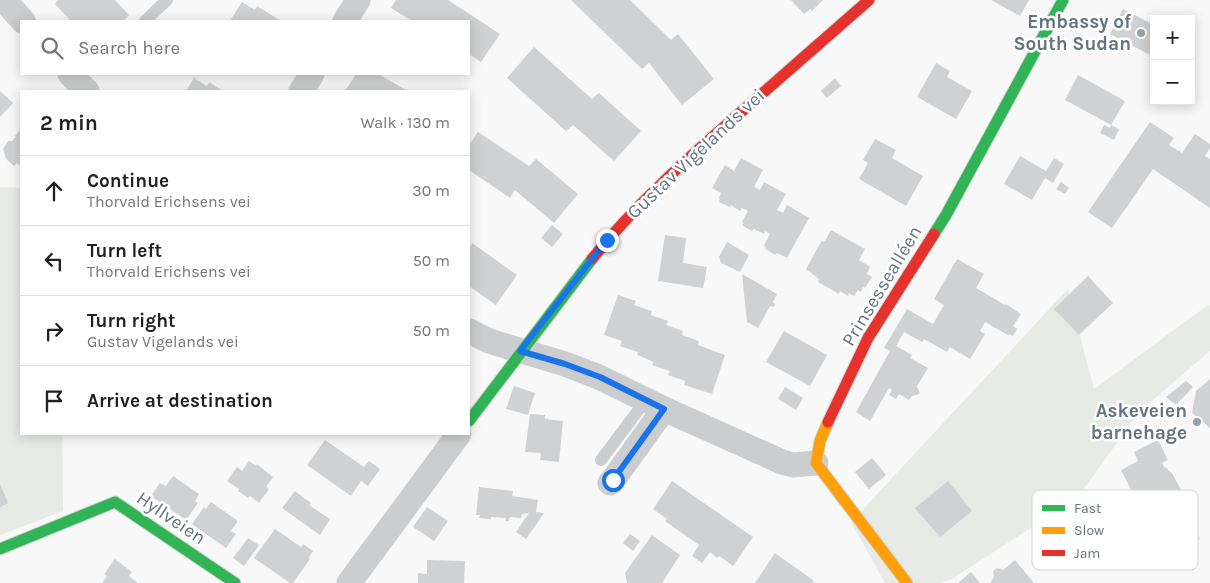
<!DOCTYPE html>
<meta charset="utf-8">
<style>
body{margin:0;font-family:Karla,sans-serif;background:#f2f2f2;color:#202124}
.controls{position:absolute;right:15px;top:15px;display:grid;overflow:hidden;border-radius:0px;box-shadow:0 2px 12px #0003}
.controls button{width:45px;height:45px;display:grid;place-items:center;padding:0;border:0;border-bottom:1px solid #e0e0e0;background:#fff;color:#202124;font:25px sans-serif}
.stop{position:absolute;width:15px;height:15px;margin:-11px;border:4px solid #1a73e8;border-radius:50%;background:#fff}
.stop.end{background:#1a73e8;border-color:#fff;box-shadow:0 1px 5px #0008}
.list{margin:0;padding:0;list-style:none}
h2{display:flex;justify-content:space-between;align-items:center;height:65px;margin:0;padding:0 20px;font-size:21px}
h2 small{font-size:16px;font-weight:400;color:#757577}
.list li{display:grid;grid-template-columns:32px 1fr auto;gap:15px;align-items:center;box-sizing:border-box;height:70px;padding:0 20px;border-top:1px solid #e0e0e0}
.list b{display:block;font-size:19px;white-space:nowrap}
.list p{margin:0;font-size:16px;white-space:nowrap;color:#757577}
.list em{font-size:16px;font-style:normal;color:#757577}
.icon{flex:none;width:28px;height:28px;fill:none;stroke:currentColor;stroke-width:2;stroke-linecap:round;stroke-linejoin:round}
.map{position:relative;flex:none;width:1210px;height:583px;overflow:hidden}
.search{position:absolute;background:#fff;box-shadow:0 2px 12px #0003;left:20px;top:20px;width:450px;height:55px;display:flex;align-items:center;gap:12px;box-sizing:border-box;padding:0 18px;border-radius:0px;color:#757577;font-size:19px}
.panel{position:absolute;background:#fff;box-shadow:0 2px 12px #0003;left:20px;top:90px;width:450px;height:345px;border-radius:0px}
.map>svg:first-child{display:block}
</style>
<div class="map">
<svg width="1210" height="583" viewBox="0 0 1210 583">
<rect width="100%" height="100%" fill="#f8f8f8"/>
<path fill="#e7eae5" d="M0,187L21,188V434H62L63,511L0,535Z
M1068,289L1094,389L1208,305L1210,306V351L1140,411L1077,498L952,579L940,583H885L851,522Z"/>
<path fill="#cfd1d2" d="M58,0H115L129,15L123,21H71L55,4Z
M396,0H448L500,34L481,62L469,54V21H412L391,8Z
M571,0H630L671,40L678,34L714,79L682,105L649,63L642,69Z
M791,0H823L812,11L810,9L804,14Z
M991,0H1029L1020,16Z
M242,2L255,10L257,6L281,21H230Z
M1123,9L1154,25V57L1110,34Z
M534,47L592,99L599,93L641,131L614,161L573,125L566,131L507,78Z
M936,63L950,71L947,77L972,91L956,119L917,97Z
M356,74H378L408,91H345Z
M1078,75L1125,101L1111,125L1065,100Z
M194,78L207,86L209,82L223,91H186Z
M835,78L841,86L827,98L821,91Z
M0,91L13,103L0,117Z
M1150,122L1174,138L1169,145L1182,153L1195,134L1210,144V148L1205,156L1210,159V208L1153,169L1112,228L1088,212Z
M1104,125L1110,128L1111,125L1119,129L1114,140L1100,133Z
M21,129V167L17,163L14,166L6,159L3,149L8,141H12L16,137L15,136Z
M478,132L529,166L536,159L578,194L554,223L515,190L510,198L469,170V145Z
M875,139L896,150L892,158L923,176L906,206L859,179L868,163L863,160Z
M1020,156L1046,171L1054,158L1064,164L1053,183L1045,178L1032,200L1004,184Z
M741,158L763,170L754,187L760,190L764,182L786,194L777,210L783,213L787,205L809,218L787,258L777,253L775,255L765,249L766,247L764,245L770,234L765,231L764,234L754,229L752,231L742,225L744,223L742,222L748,211L742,208L740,211L731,205L730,207L719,202L720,199L719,198L721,193L712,188L725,165L734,171Z
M1061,182L1069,188L1065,194L1056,189Z
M552,225L563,234L552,247L541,238Z
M831,230L865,249L859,260L870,267L867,274L872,277L865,288L863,287L861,292L858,290L854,296L849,293L848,296L840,291L839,294L818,282L819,279L806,269L821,242L825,241Z
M665,235L686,238L683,263L707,267L703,288L658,281Z
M727,242L749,255L740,272L721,263L719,257Z
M472,243L517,275L496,305L469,286V249Z
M957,259L984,274L976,288L1005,305L1006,304L1021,314L1013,326L1017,329L1013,336L1009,334L1008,335L985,322L980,331L985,334L970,359L950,347L947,352L924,339L922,342L904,332L896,346L912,355L910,358L928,368L917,386L920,394L912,396L909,400L899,394L896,399L889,395L892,390L889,388L870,421L856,412L890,351L884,348L907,309L933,324L944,305L934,299Z
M742,274L777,294L773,302L775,304L774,307L770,306L758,328L747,322Z
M1088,276L1113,303L1079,335L1054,309Z
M618,295L636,301L634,305L652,311L651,315L668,321L666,325L683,331L682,335L699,341L698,345L725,355L712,394L684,385L685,381L668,375L670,371L652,365L654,362L637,355L638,352L620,346L622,341L604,335Z
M784,331L827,355L810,386L766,362Z
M1210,379V428L1192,413L1196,391Z
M1186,381L1193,387L1176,405L1166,397Z
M514,386L535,393L528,415L506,409Z
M785,387L803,398L796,410L778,399Z
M530,414L545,415V419L563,421L559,462L540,460L541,453L525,452Z
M325,440L364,467L369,461L380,469L368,486L361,481L351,496L307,465Z
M1158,440L1168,460L1162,463L1165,468L1166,467L1169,471L1172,473L1193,513L1192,517L1193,521L1192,522L1200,539L1189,544L1193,552L1175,561L1171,553L1165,556L1155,538L1152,537L1148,523L1144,525L1134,505L1138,503L1121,470L1138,461L1134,452Z
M872,458L886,475L869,489L855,472Z
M249,461L256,466L257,464L273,477L266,487L269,489L259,503L250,496L248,498L238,491L239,489L227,481L237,467L242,471Z
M173,476L199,494L195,501L198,503L186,520L151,496L160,483L166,486Z
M672,481L753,537L733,566L719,556L717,558L710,552L702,563L692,556L699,545L665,521L667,519L653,509Z
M948,481L972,511L940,537L915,508Z
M0,484L8,503L0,507Z
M479,487L513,491L512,496L538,500L536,512L544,513L526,539L516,532L529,513L522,514L521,518L510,517L509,521H505L506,518L491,517V519L479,518L480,515H476Z
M295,491L311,503L309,505L330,519L320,535L282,508Z
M211,502L238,521L231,531L236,534L226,548L192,524L204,507L206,509Z
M427,507L448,521L434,541L413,527Z
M275,529L301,547L303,544L313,551L309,557L310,559L293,583H290L254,558Z
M630,534L640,541L633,551L623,543Z
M652,535L680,555L662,583H627L625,573Z
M248,538L259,545L244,566L233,558Z
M775,553L813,580L814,583H755Z
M115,559L132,572L129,576L138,583H102L107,576L104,574Z
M427,560L465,561L464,583H418V573L427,574Z
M1015,560L1034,583H990L994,577L993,571L997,568L1003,570Z
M971,572L980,583H958Z"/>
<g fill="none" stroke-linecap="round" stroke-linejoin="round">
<g stroke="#d5d6d7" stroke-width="13">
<path id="fast" d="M934,234L946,215L1063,0
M469,421L592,259
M0,549L115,502L235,583"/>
</g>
<g stroke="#d5d6d7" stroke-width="13">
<path id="slow" d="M828,422L820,441L816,463L907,583"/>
</g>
<g stroke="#d5d6d7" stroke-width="13">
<path id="jam" d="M592,259C635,205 688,158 740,113C783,75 826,38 869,0
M828,422L868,338L934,234"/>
</g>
<path stroke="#cbcdce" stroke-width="12" d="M145,21L167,0
M601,460L646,400"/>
<path stroke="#cbcdce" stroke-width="25" d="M4,0L23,21
M345,21L358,0
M70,74L87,91
M301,91L312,74
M469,331L489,341L565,364L599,377L664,409L782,462L793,465L816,463
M610,483L613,480L664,409
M349,583L459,434"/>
<use href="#fast" stroke="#30b455" stroke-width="11"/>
<use href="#slow" stroke="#ff9f0a" stroke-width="11"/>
<use href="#jam" stroke="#e5322d" stroke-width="11"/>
</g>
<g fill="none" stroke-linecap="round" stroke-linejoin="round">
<path stroke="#1a73e8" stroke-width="6" d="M607,240L520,351L565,364L600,377L664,409L613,480"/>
</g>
<g fill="#98a2ab" stroke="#fff" stroke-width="2">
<circle cx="1141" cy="33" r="5"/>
<circle cx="1197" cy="422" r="5"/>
</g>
<g text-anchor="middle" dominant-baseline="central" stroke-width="5" stroke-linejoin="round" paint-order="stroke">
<g font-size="19" font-weight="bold" fill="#657481" stroke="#fff" text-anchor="end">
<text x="1131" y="22">Embassy of<tspan x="1131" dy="22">South Sudan</tspan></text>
<text x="1187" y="411">Askeveien<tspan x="1187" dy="22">barnehage</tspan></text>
</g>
<g font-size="19" fill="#657481" stroke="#fff">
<text transform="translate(696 154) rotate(-43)">Gustav Vigelands vei</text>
<text transform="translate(882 286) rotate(-59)">Prinsessealléen</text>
<text transform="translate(171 518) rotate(34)">Hyllveien</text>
</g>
</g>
<rect x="1032" y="490" width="166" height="80" rx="8" fill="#fff" stroke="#d1d5d9" stroke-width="1"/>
<rect x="1042" y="505" width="23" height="6" fill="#30b455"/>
<rect x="1042" y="527" width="23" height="7" fill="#ff9f0a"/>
<rect x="1042" y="550" width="23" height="6" fill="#e5322d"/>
<g font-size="14" fill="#657481">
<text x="1074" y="513">Fast</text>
<text x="1074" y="535">Slow</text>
<text x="1074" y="558">Jam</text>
</g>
</svg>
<div class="controls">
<button>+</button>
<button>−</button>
</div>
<div class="stop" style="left:613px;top:480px"></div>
<div class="stop end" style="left:607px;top:240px"></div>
<div class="search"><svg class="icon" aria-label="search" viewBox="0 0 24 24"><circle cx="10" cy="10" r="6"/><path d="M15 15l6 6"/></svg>Search here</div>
<section class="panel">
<h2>2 min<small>Walk · 130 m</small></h2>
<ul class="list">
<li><svg class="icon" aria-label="ahead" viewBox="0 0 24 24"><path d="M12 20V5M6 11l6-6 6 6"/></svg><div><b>Continue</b><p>Thorvald Erichsens vei</p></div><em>30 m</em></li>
<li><svg class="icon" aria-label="left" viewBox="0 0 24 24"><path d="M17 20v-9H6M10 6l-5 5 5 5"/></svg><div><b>Turn left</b><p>Thorvald Erichsens vei</p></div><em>50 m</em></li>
<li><svg class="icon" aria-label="right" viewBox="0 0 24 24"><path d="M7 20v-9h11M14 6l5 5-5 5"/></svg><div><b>Turn right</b><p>Gustav Vigelands vei</p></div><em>50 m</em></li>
<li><svg class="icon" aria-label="arrive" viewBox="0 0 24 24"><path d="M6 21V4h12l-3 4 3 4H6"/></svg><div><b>Arrive at destination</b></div></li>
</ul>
</section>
</div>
